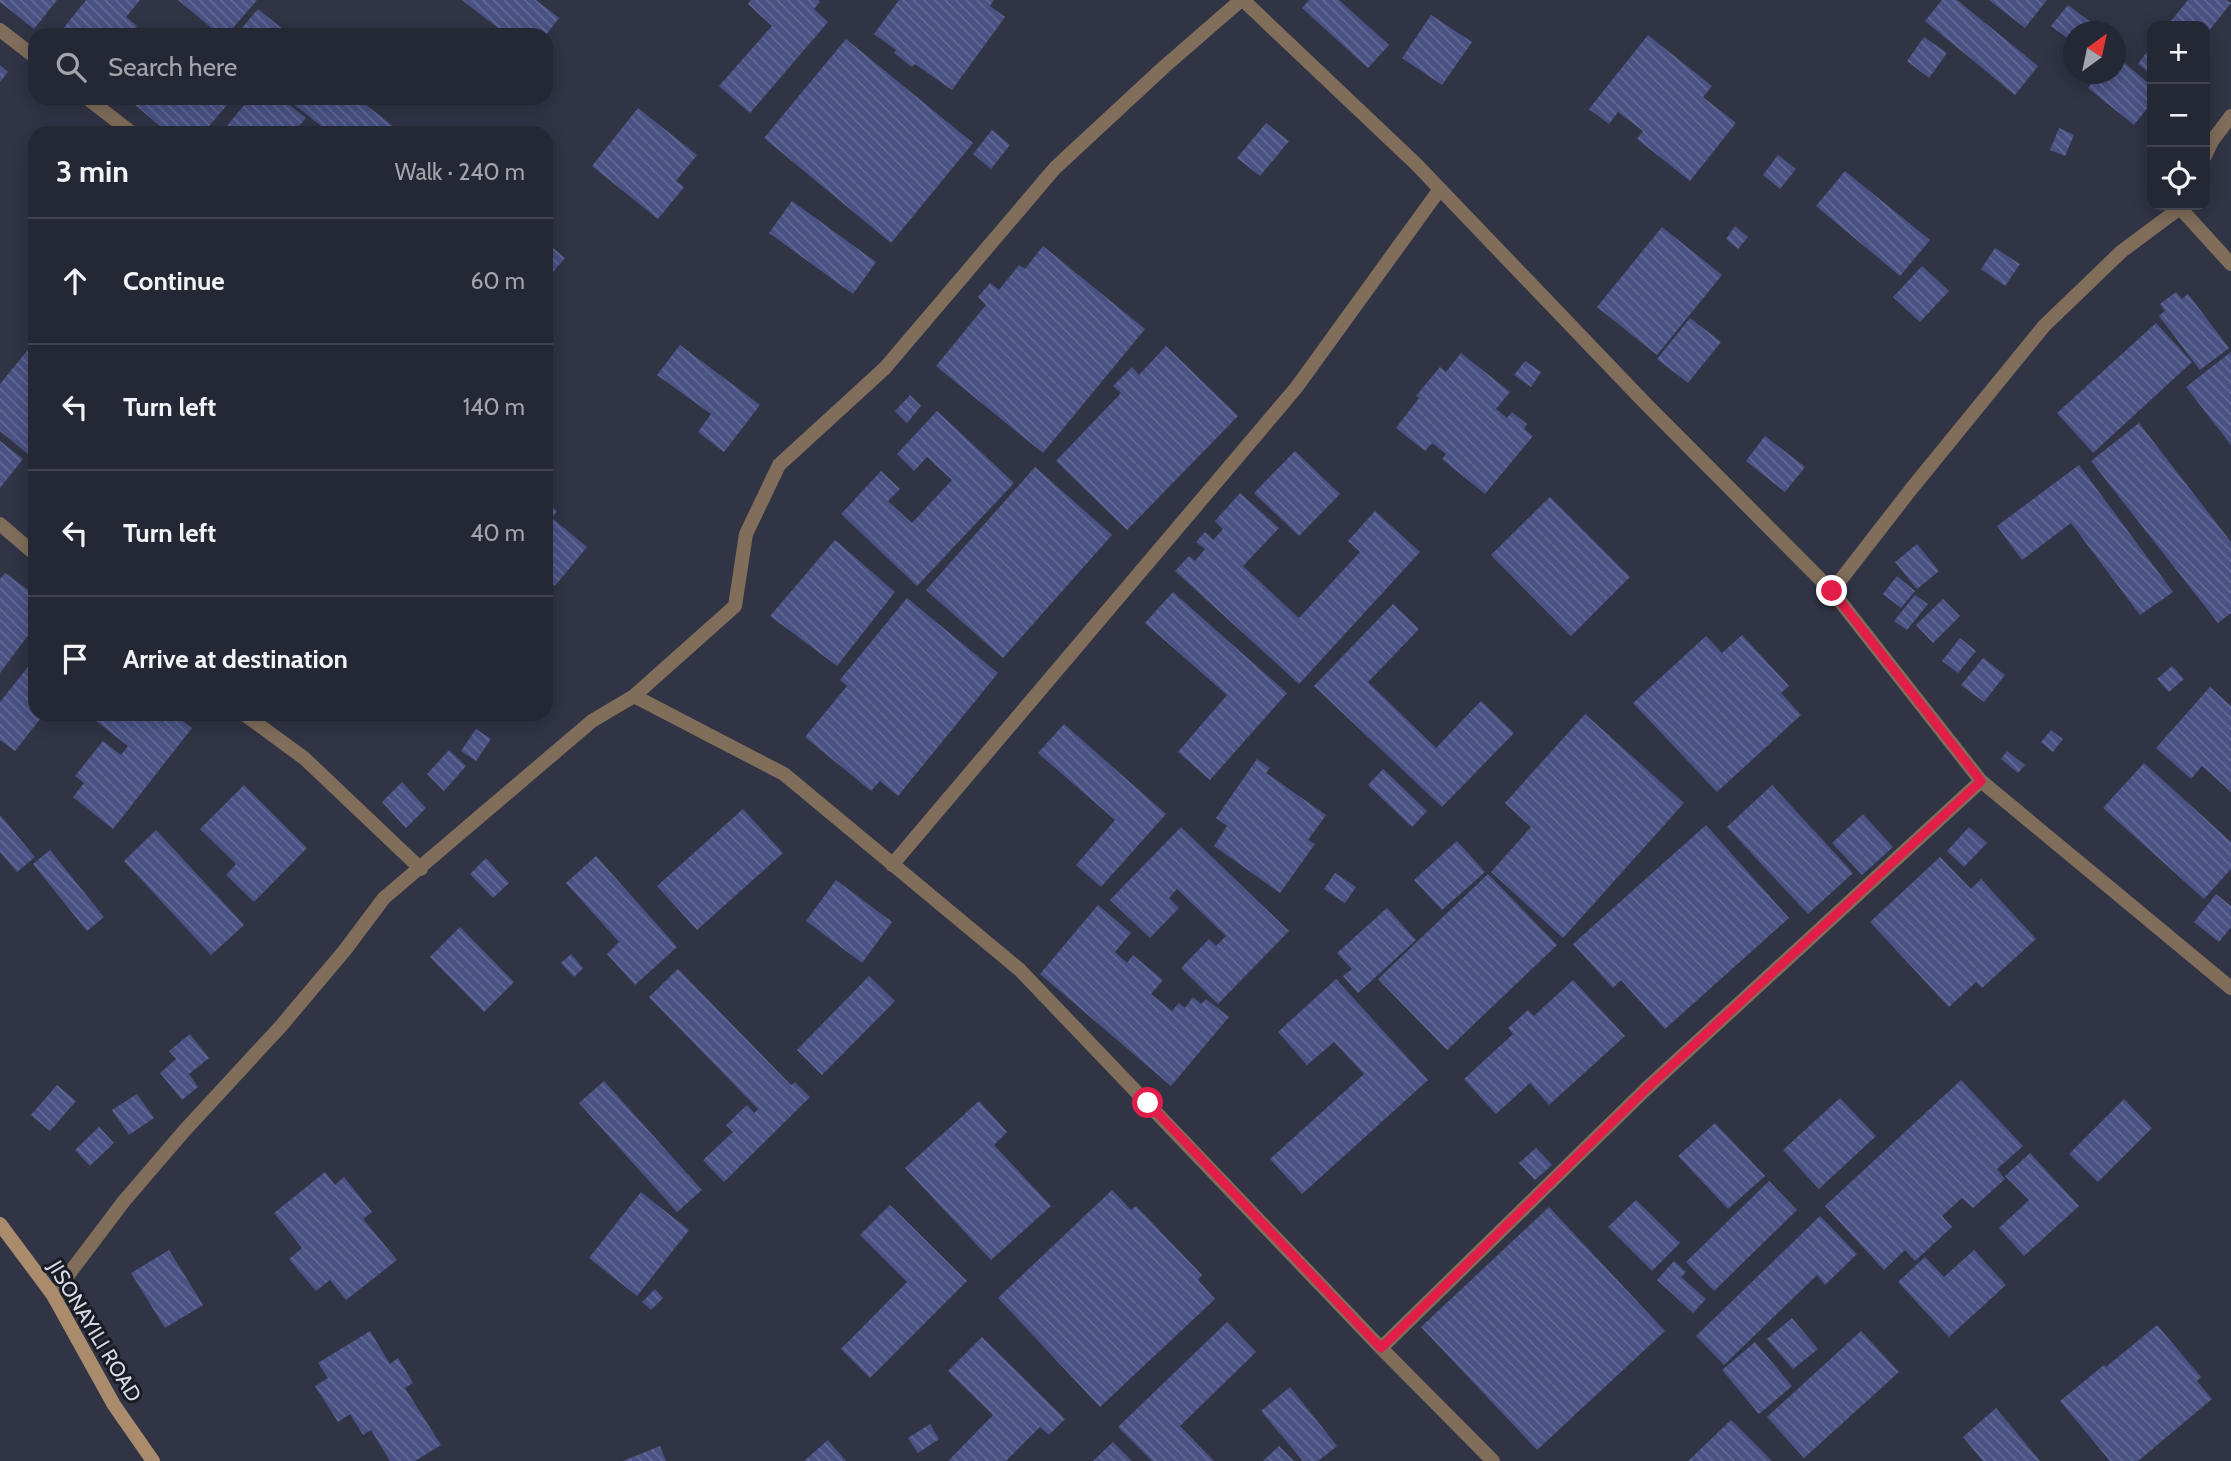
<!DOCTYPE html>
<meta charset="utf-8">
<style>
body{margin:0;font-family:Cabin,sans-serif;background:#303340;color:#f1f3f6}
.controls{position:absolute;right:21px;top:21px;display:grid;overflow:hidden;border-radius:14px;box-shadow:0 4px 18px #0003}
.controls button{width:63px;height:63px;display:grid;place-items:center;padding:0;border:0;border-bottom:2px solid #41444f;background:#242734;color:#f1f3f6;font:35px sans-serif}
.compass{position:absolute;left:2063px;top:21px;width:63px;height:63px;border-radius:50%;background:#242734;box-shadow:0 4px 18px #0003;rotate:33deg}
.stop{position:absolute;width:21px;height:21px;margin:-16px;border:5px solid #e11d48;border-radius:50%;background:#fff}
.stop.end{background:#e11d48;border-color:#fff;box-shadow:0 2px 7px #0008}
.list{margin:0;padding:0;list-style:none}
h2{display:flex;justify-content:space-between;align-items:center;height:91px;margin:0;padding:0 28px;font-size:30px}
h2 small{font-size:23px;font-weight:400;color:#a3a5ac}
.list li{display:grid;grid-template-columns:46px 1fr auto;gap:21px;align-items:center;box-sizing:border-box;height:126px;padding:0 28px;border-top:2px solid #41444f}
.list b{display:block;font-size:26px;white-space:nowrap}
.list em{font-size:23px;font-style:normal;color:#a3a5ac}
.icon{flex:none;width:38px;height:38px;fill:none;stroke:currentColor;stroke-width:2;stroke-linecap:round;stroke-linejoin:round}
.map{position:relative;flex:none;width:2231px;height:1461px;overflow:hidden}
.search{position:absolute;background:#242734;box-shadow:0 4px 18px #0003;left:28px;top:28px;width:525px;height:77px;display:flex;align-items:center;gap:18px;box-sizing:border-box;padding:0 24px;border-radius:21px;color:#a3a5ac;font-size:26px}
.panel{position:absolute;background:#242734;box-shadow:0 4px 18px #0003;left:28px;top:126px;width:525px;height:595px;border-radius:21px}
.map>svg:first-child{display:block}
</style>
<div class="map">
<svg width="2231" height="1461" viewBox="0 0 2231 1461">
<defs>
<pattern id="building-back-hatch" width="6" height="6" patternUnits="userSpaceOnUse" patternTransform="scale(1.75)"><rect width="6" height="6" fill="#4a5284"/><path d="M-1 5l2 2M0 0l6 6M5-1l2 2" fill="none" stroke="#636a95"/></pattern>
</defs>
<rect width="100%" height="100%" fill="#303445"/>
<path fill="url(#building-back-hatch)" d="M0,0H57L34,29L0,2Z
M86,0H140L126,17L137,26L130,35H58Z
M178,0H257L227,35H220Z
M462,0H536L559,18L546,35H507Z
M751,0H818L820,2L814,9L828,22L750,113L719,86L772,26L748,4Z
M899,0H994L990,6L1005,17L952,90L915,64L912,67L894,53L896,50L874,34Z
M1309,0H1339L1389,45L1368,68L1302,8Z
M1942,0H1957L2038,66L2015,95L1925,21Z
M1989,0H2047L2025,28Z
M2188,0H2226L2231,3L2205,36V26H2167Z
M2068,5L2096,26L2092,32H2074V43L2051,26Z
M258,9L290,35H236Z
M1431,15L1472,42L1442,85L1402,58Z
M1648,35L1712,86L1703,97L1736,123L1690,181L1637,139L1643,131L1618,112L1609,124L1589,109Z
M1924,37L1947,53L1929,78L1907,61Z
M846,39L973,143L891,243L764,138Z
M2152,45V75L2138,64Z
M2116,56L2152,86V102L2134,125L2088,88L2100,74H2116Z
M0,65L8,72L0,82Z
M127,98H233L203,133H168Z
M250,98H281L306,118L293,133H221Z
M286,98H357L402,133H330Z
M638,108L697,155L676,181L684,187L658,219L592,166Z
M1266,123L1289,141L1260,176L1237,158Z
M2059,128L2074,135L2065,156L2050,150Z
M992,130L1010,145L991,169L973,154Z
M1778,155L1796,169L1780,189L1763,175Z
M1845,171L1930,240L1900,276L1816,206Z
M792,201L876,262L853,294L769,233Z
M1735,226L1748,237L1738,249L1726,239Z
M1662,227L1722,275L1657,355L1597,307Z
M546,242L565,258L546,280Z
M1043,246L1145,329L1043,453L936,366L986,305L978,297L990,283L999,290L1019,265L1025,269Z
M1995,248L2020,264L2005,286L1981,269Z
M1922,266L1949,291L1920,322L1893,297Z
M2176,292L2182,299L2188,294L2229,348L2200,370L2159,316L2165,311L2160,304Z
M1690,318L1721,342L1688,383L1657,359Z
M2156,323L2192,362L2093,453L2057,413Z
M35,341V448L29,455L0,431V384Z
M680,345L760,405L724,452L698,432L711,414L657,375Z
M1166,346L1238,416L1127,530L1056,461L1121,393L1113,386L1132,367L1139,375Z
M2231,352V445L2186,387Z
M1461,353L1510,392L1496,409L1507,418L1512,412L1527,424L1524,429L1533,436L1485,494L1442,459L1446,454L1432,443L1425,451L1396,428L1419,398L1416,396L1440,367L1446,372Z
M1525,361L1541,372L1531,387L1514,375Z
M910,395L921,406L907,423L895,411Z
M937,411L1014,483L917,586L841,514L881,471L900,489L888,501L912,523L952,480L927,457L914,471L897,454Z
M2139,423L2231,542V613L2218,623L2091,461Z
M1765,436L1805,467L1785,492L1746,461Z
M0,441L23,459L0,488Z
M1295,451L1340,494L1299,536L1254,493Z
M2079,465L2173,592L2140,615L2071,523L2022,560L1997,526Z
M1035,467L1112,535L1003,658L926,590Z
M1240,493L1279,528L1243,566L1299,618L1360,552L1348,541L1375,511L1420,552L1299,684L1175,571L1189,556L1195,561L1205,549L1196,542L1205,532L1213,540L1223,529L1215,521Z
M1550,497L1630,577L1571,636L1491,555Z
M546,502L557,511L552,518L587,547L555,586L546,578Z
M835,540L895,592L837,666L770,616Z
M1917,544L1939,571L1917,589L1895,562Z
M5,573L35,595V626L0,673V579Z
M1897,576L1915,591L1901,608L1883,594Z
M1173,592L1287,693L1210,780L1178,752L1227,695L1145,623Z
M1915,595L1928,604L1907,630L1894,621Z
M907,598L998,673L898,796L880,781L871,791L805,737L847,686L840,680Z
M1943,599L1960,616L1933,643L1916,625Z
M1393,604L1419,629L1368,682L1436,748L1481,701L1514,733L1442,807L1314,686Z
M1742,635L1789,686L1781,693L1801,715L1717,792L1633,703L1706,636L1722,653Z
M1960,638L1976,651L1958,673L1942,661Z
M35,658V714H44L15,751L0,740V702Z
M1983,658L2005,675L1984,702L1961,685Z
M2172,666L2184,679L2169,692L2157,679Z
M2210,687L2231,706V792L2202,766L2191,779L2156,748Z
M87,714H151L162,722L168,714H174L192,728L113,829L73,797L84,783L75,776L103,741L121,755L128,746Z
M1585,714L1684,803L1563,938L1491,872L1531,827L1505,803Z
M1064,724L1166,814L1101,887L1076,865L1115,820L1038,753Z
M476,729L491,739L476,761L461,751Z
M2051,730L2063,739L2053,752L2041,742Z
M449,750L466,766L444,791L427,774Z
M2007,751L2025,765L2018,773L2001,759Z
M1257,759L1270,768L1266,773L1326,815L1308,840L1315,844L1280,893L1214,846L1227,826L1216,818Z
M2144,763L2231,842V869L2204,899L2103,808Z
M1383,769L1427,811L1412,827L1368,785Z
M402,782L426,808L406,828L382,802Z
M244,785L307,848L254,902L226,875L236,864L200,829Z
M1772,785L1853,873L1808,914L1727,827Z
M743,809L783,853L697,930L657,886Z
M1863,814L1893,847L1862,875L1832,843Z
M0,815L35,857L17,872L0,852Z
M1706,825L1789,918L1665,1029L1621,980L1613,988L1573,944Z
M1181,827L1289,931L1218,1004L1181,968L1209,939L1216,946L1226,936L1177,889L1169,898L1179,908L1150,938L1110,900Z
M1969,827L1987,843L1964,867L1947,851Z
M156,830L244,925L211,955L124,861Z
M1457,841L1485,872L1442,910L1414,880Z
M50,850L104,917L87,931L33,864Z
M596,856L677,947L635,985L607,954L619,942L566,883Z
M1940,857L1971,889L1981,879L2036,939L1982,988L1976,982L1949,1007L1870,922Z
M486,858L509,883L493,898L470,874Z
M1335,873L1356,887L1345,903L1324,889Z
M1488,874L1557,945L1447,1050L1378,979Z
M836,880L892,922L862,963L806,921Z
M2216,894L2231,906V927L2219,942L2194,922Z
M1098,905L1131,933L1115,952L1127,963L1133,955L1163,980L1151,994L1172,1011L1179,1003L1185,1008L1193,997L1201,1004L1206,999L1229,1017L1171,1086L1040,974Z
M1387,908L1416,940L1358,993L1343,976L1352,969L1337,953Z
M460,927L514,982L484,1012L430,957Z
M571,954L583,968L574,977L561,963Z
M678,969L791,1085L795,1082L810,1097L724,1182L703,1160L733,1132L726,1125L747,1105L754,1113L758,1109L649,997Z
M869,976L895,1001L822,1075L797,1050Z
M1336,979L1428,1080L1302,1194L1270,1159L1364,1074L1334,1042L1307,1065L1278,1032Z
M1573,980L1625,1036L1549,1105L1530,1083L1496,1114L1464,1079L1513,1034L1508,1028L1528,1010L1534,1016Z
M190,1034L209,1058L189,1074L198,1087L182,1100L160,1073L176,1059L169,1051Z
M1961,1080L2023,1146L1997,1169L2005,1179L1973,1208L1962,1198L1942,1216L1952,1227L1915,1261L1905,1250L1884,1270L1825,1206Z
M604,1081L702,1190L677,1212L579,1103Z
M57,1085L76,1101L50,1131L31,1115Z
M137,1094L154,1118L129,1135L112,1110Z
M1840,1098L1876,1136L1819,1189L1783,1150Z
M2124,1099L2152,1128L2098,1182L2069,1154Z
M979,1101L1007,1132L994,1145L1051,1206L991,1260L905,1168Z
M1715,1123L1765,1176L1728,1209L1678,1156Z
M99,1127L114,1143L90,1166L75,1150Z
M1536,1148L1552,1165L1535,1180L1519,1163Z
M2030,1153L2079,1206L2024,1256L1999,1228L2029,1200L2005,1176Z
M325,1172L335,1185L344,1177L372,1212L363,1219L397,1260L346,1300L330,1280L316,1291L289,1259L302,1248L274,1213Z
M1769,1181L1797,1210L1714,1291L1686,1262Z
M1112,1190L1131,1210L1136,1206L1202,1275L1198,1280L1215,1299L1100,1407L998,1298Z
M641,1192L689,1230L637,1296L589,1258Z
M1636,1200L1680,1243L1652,1271L1608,1227Z
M890,1205L967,1281L870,1378L841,1349L907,1282L860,1235Z
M1549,1207L1665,1331L1537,1450L1421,1327Z
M1820,1216L1857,1254L1825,1285L1817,1275L1724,1365L1696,1336Z
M169,1250L203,1305L165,1328L131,1273Z
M1974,1250L2006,1285L1949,1337L1898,1282L1925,1257L1944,1277Z
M1674,1261L1686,1272L1681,1277L1706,1299L1693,1313L1657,1280Z
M655,1289L663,1298L651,1310L642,1302Z
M1792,1318L1818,1349L1793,1369L1767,1339Z
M1227,1322L1256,1352L1180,1426L1214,1461H1152L1118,1427Z
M2157,1325L2201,1377L2197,1381L2212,1399L2138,1461H2110L2060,1401L2104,1365L2106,1367Z
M370,1331L390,1364L398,1358L413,1383L405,1388L441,1445L415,1461H390L371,1430L363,1435L350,1414L338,1422L315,1386L328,1378L318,1363Z
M1861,1331L1899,1372L1804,1458L1767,1417Z
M982,1337L1065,1419L1049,1435L1040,1427L1006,1461H948L993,1415L948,1371Z
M1755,1342L1792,1386L1759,1414L1722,1370Z
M1290,1387L1337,1446L1318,1461H1303L1261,1411Z
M1996,1408L2040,1461H1983L1963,1437Z
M1731,1420L1772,1461H1688Z
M930,1424L939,1439L918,1453L908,1438Z
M828,1440L846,1461H804Z
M1113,1442L1132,1461H1093Z
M660,1446L666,1461H623Z
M1279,1446L1294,1461H1263Z"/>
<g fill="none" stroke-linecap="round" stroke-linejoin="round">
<path stroke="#806d5a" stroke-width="14" d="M1243,0L1416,164L1645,403L1832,591L1981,781L2231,988
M0,30L35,57
M87,98L132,133
M2205,156L2212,141L2231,116
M2180,208L2231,264
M0,524L35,554
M1832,591L1912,488L2044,326L2122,251L2180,208L2181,205
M634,696L784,774L1020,970L1381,1348L1493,1461
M244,714L304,758L421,869
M892,865L1296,388L1440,189
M53,1295L124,1201L185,1130L281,1026L345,950L384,898L592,721L634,696L735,606L746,534L779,465L885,368L1055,168L1164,67L1241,0
M1381,1348L1646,1089L1981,781"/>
<path stroke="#aa8c6d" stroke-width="14" d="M0,1224L53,1295L114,1405L153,1461"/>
</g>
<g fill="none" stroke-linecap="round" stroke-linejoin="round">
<path stroke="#e11d48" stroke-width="9" d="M1148,1103L1381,1348L1646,1089L1981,781L1832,591"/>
</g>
<g text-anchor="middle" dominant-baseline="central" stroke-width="6" stroke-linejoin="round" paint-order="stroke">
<g font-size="21" fill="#d8dae5" stroke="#1a1c24">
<text transform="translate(95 1331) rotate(59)">JISONAYILI ROAD</text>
</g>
</g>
</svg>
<div class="controls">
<button>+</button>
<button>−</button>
<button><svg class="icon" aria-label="locate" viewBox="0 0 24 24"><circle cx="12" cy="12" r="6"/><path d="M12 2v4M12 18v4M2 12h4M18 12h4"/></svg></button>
</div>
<svg class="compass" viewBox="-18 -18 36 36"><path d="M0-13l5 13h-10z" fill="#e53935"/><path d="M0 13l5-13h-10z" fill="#a3a5ac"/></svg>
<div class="stop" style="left:1148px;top:1103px"></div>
<div class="stop end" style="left:1832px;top:591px"></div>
<div class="search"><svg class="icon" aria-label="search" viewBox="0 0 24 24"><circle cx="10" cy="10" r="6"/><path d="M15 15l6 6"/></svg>Search here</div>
<section class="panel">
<h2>3 min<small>Walk · 240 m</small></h2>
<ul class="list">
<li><svg class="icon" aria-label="ahead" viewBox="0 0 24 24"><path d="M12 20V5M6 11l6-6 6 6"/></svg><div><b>Continue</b></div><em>60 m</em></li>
<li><svg class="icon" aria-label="left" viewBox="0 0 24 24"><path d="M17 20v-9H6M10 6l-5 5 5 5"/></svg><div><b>Turn left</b></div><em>140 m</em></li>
<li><svg class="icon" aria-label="left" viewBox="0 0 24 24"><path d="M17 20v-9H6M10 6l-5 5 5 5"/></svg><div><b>Turn left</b></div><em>40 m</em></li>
<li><svg class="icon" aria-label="arrive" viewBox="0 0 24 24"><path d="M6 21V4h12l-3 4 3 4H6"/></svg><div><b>Arrive at destination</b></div></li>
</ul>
</section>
</div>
